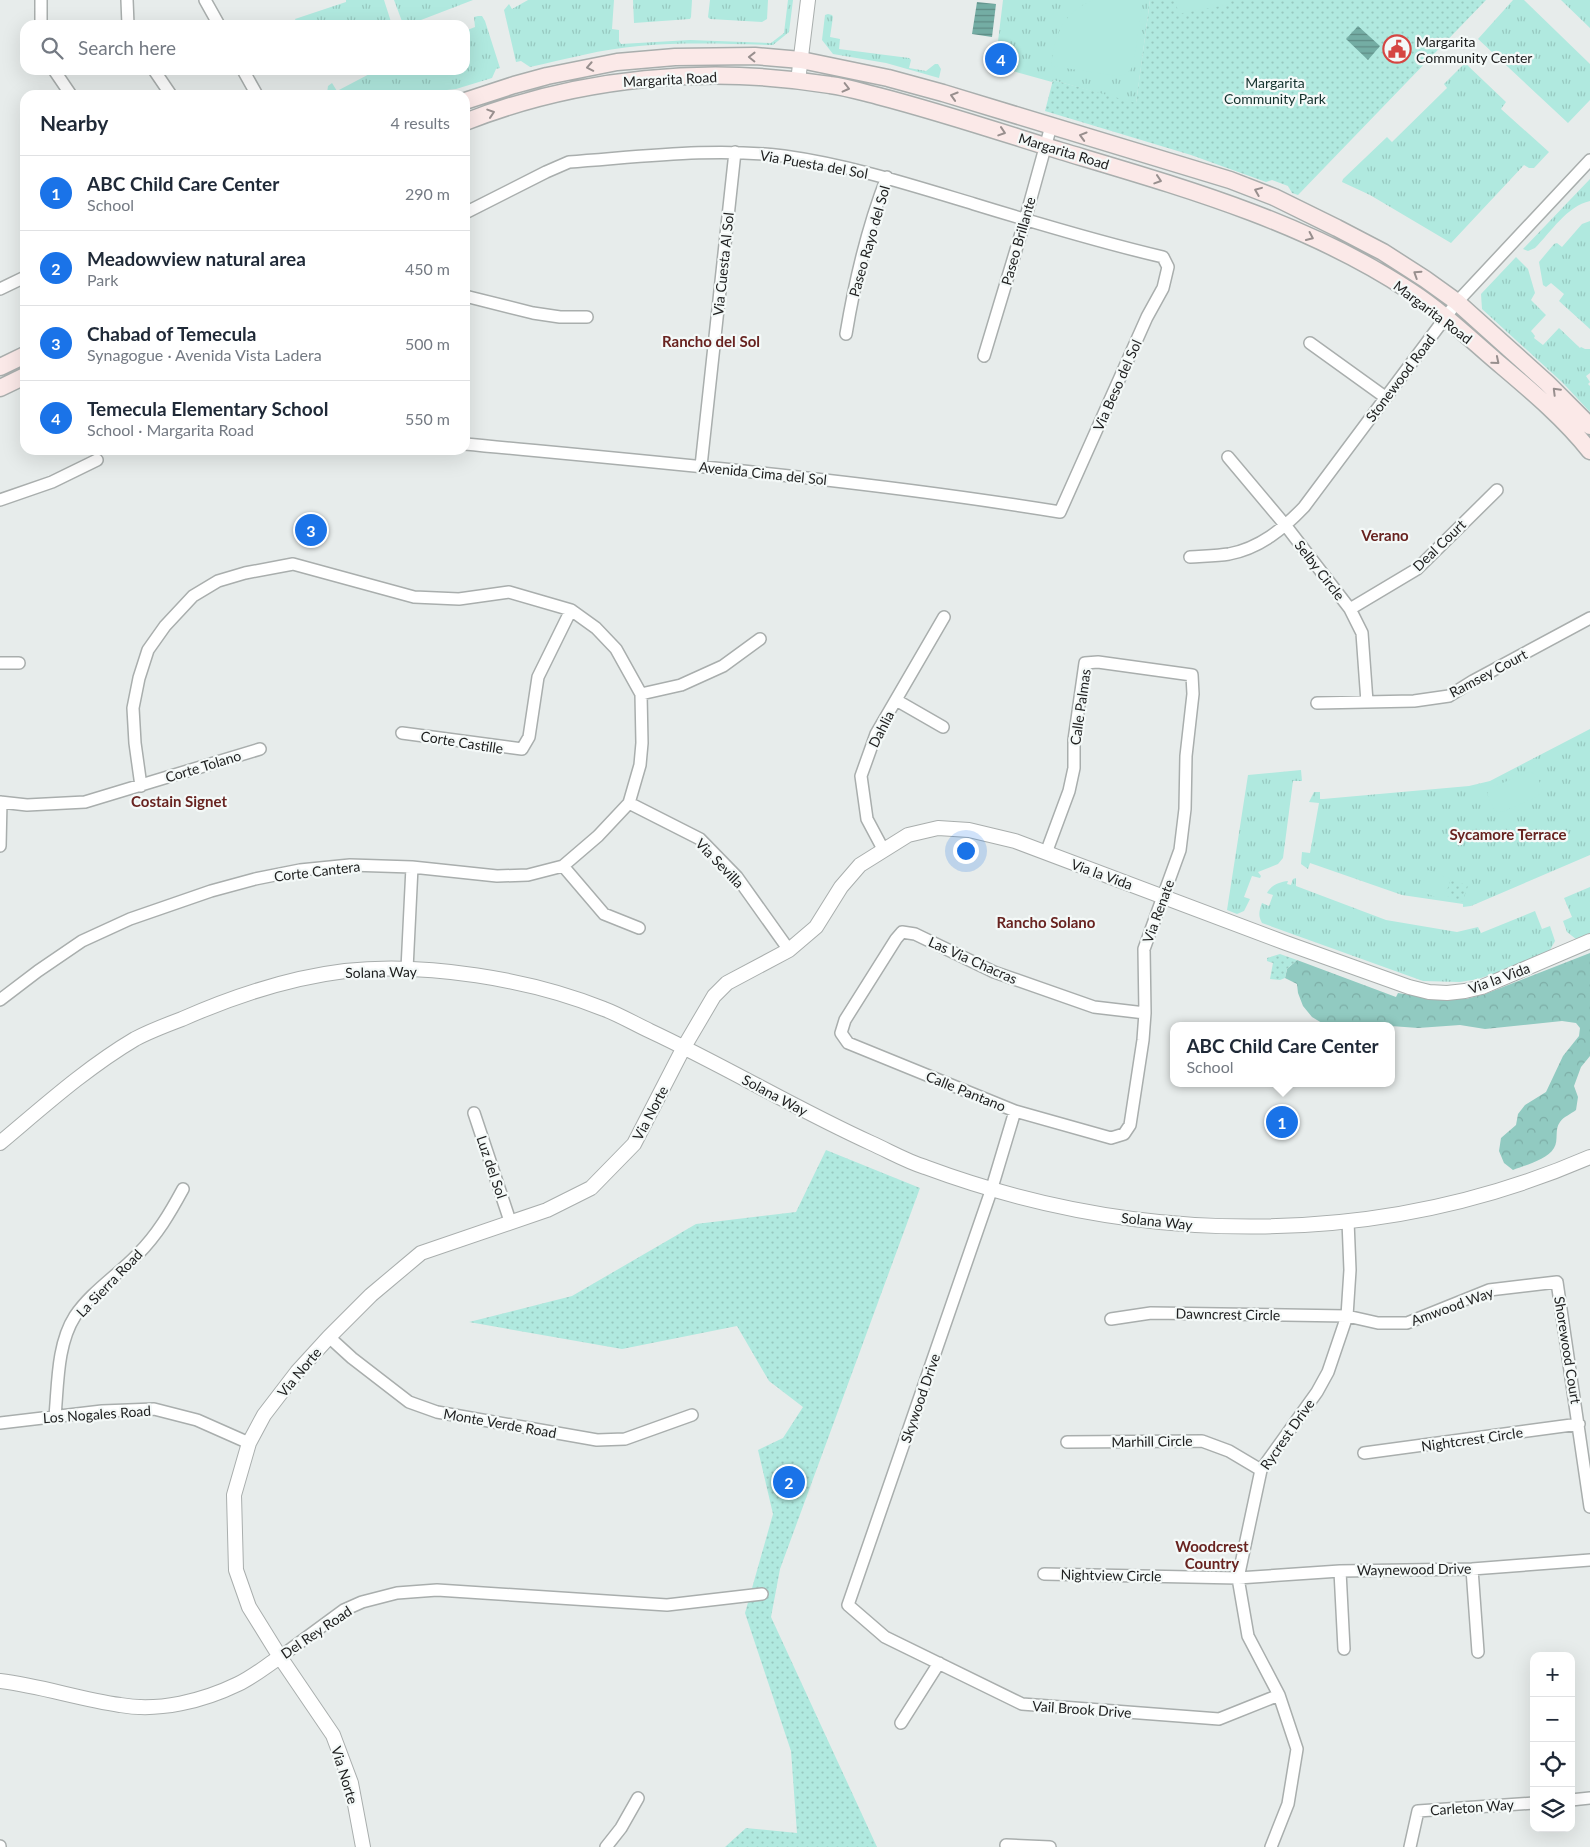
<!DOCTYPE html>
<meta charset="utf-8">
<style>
body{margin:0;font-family:Lato,sans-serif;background:#f6f6f7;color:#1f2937}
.controls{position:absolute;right:15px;bottom:15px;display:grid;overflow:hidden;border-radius:10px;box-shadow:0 5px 20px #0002}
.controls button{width:45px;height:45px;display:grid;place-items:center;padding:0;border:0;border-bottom:1px solid #e0e1e3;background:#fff;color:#1f2937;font:25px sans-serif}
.you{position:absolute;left:965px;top:850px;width:18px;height:18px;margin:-12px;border:4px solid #fff;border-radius:50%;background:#1a73e8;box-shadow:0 0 0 8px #1a73e833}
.badge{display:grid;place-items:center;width:32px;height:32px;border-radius:50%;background:#1a73e8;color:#fff;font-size:16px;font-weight:700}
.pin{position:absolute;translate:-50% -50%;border:2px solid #fff;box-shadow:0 1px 5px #0006}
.popup{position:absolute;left:1170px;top:1022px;width:225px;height:65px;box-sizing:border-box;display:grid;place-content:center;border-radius:10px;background:#fff;filter:drop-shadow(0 1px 4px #0005);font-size:16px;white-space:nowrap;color:#747a83}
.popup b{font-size:19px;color:#1f2937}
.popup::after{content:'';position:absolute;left:50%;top:100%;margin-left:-10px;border:10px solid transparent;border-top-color:#fff}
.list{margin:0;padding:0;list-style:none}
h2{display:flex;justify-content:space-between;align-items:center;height:65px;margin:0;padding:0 20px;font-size:21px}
h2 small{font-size:16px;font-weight:400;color:#747a83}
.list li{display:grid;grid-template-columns:32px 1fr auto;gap:15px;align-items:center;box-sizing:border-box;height:75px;padding:0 20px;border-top:1px solid #e0e1e3}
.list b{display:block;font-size:19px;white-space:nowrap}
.list p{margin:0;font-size:16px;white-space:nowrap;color:#747a83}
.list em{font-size:16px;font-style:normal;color:#747a83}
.icon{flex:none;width:28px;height:28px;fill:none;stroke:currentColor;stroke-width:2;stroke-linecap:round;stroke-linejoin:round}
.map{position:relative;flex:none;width:1590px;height:1847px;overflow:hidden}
.search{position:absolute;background:#fff;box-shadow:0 5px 20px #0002;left:20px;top:20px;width:450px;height:55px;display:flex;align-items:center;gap:12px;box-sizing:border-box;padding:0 18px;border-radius:15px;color:#747a83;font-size:19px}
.panel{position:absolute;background:#fff;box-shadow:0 5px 20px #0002;left:20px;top:90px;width:450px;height:365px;border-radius:15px}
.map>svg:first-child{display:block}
</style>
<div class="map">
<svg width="1590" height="1847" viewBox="0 0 1590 1847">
<defs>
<pattern id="grass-tufts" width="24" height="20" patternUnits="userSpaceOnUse" patternTransform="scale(1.25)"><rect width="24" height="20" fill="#b0e9df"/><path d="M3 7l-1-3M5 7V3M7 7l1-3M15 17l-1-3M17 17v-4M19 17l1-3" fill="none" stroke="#97c8bf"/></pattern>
<pattern id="forest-crowns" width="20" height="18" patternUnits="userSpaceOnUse" patternTransform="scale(1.25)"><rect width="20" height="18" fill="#91cac1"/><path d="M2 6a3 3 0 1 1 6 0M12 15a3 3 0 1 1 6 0" fill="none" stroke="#7dada6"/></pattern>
<pattern id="park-dots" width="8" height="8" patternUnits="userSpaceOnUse" patternTransform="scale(1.25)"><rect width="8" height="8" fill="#b0e9df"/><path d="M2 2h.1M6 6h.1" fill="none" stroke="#97c8bf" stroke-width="1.8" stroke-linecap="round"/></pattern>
<pattern id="water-rules" width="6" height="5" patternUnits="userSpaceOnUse" patternTransform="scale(1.25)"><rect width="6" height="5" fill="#74ada4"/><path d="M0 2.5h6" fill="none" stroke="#5f8c85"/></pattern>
</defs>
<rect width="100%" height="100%" fill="#e7eceb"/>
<path fill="url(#grass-tufts)" d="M346,0H384L392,25H298L295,19L346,2Z
M394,0H473L408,25L403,24Z
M528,0H614L612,29L619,30V41L621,44L690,40L771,43L784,33L788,0H793L789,32L773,45C728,44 684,42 639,46C602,49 566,59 530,67L521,61L516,62L504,10L509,4L512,9Z
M633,0H692L691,17L690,19L634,23Z
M710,0H768L767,19L762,22L710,19L708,17Z
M1003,0H1150L1136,104L1053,80L1052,82L995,66Z
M1513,0H1524L1590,64V100L1568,123L1478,39Z
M1561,0H1590V28Z
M828,14L832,15L833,17L830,37L840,39L839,49L909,58L911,60L909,68L926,71L935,64H938L941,69L939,78L886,63L833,54L822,40L825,15Z
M478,16H482L485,21L500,68L496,69L492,78L456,89L447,90L434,95H328L327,93L328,86L332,83L337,91L377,70H465V31L475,27L474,17Z
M1465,63L1506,102L1501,109L1549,152L1534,168H1529L1524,165L1451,243L1370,195L1342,182L1343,179L1387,137L1392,142L1447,88L1444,84Z
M1590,179V201C1567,206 1551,232 1535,248L1528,251L1523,249Z
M1590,221V329L1559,301L1564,294L1551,283L1546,287L1543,285L1539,262L1554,244L1557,243L1562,247L1582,224Z
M1516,257L1528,269L1535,293L1531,300L1546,315L1531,331L1535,336L1534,338L1543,345L1559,328L1580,348L1581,347L1585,349H1590V373L1586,376L1590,382L1588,384L1590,386V412L1563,383L1482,309L1481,294Z
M1590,729V855L1471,906L1463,907V904L1402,895L1310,863L1308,869L1301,864L1302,852L1310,853L1319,803L1309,802L1314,792H1320V799H1323L1469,786L1490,781Z
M1301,770L1302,781H1293L1283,858L1278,864L1258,872L1261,876L1260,878L1252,876L1244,897L1250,899L1244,911L1237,914L1227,910L1248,775Z
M1296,878V886L1386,920L1457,932L1478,927L1481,933L1535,911L1542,929L1550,926L1555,941L1550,950L1514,967L1478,979L1460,982L1423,981L1262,923C1258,916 1259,911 1262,903L1269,906L1273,895L1267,893C1271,885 1280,882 1288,881L1287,884L1291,885L1293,879Z
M1590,887V933L1576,939L1567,932L1563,921L1572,917L1564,898Z"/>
<path fill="url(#forest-crowns)" d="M1590,953V1056L1581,1067L1574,1086L1578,1097L1576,1110C1571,1114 1563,1117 1560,1122C1554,1130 1559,1140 1554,1148C1547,1160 1525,1165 1513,1170L1504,1163L1499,1151L1501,1138L1516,1125L1518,1114L1525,1105L1546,1092L1563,1056L1579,1036L1580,1028L1576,1023L1562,1021L1485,1029L1460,1025L1418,1028L1391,1026H1327L1312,1017L1303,1006L1298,993L1297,984L1285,978L1287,969L1297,960L1396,997L1398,993L1436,999H1466L1485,994Z"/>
<path fill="url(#park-dots)" d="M1150,0H1486L1298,195L1292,193L1288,186L1272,180L1266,182L1191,155L1045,111L1053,80L1136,103Z
M1451,879L1468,886L1462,902L1445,895Z
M1280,954L1297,960L1287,969L1285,978L1280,980L1270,979L1273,963L1267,961V958Z
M826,1150L920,1188L780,1569L771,1617L877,1847H725L746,1828L797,1833L791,1751L745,1613L773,1514L758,1450L783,1438L803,1407L769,1381L737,1326L622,1349L469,1322L572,1296L696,1224L796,1212Z"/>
<path fill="#b0e9df" d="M1093,0H1143L1134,61C1132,70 1128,75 1118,76L1051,66C1055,35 1062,13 1093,0Z
M1176,0H1230L1231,4L1178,14Z
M1529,772L1536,774L1543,790L1537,797L1502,812L1495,811L1487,794L1490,788Z
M1428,870L1451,879L1443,900L1420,891Z"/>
<path fill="url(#water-rules)" d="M977,2L996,4L992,37L972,34Z
M1358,26L1380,46L1368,60L1346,39Z"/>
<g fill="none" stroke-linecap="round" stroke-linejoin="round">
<g stroke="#a9aead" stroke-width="14">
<path id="minor" d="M127,0L128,25
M205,0L219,25
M41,25V0
M54,70L71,95
M154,70L171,95
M243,70L257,95
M465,213L546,172L569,162C640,157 713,147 784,156C849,165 911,185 974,204C1036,223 1099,242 1163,257L1168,267L1163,288L1147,317L1060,512C863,480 664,463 465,444
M0,289L25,277
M465,296L533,313L560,317H587
M846,334C855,280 867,228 887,177
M1310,343L1385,397
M984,356L1025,220L1051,126
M1228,457L1286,526L1350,609L1362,633L1367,702
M701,466L735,152
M0,500L52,482L97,460
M1190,557C1203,556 1216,556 1229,554C1260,548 1283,529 1304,507L1457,302L1590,160
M1350,609L1417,569L1497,490
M0,663H19
M641,694L681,685L723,666L760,639
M896,700L943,727
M1317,703L1414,701L1449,696L1473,681L1590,618
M402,733L522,749L529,737L538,677L571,610
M0,802L27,805L85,802L260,749
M629,803L700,839L737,877L789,950
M0,846L1,802
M883,849L867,819L861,776L876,734L944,617
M1046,853L1069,791L1074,768V740L1085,663L1098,662L1192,675L1193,694L1186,756L1185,809L1180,850L1144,949L1145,1013L1143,1040L1130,1125L1124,1134L1111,1138L1015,1111L848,1043L841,1033L845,1020L896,939L902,932L915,934L994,972L1094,1007L1145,1013
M563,866L604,914L639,928
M407,969L412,867
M0,1000L38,971L82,941L130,919L211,891L255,879L300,870L350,865L412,867L497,876L528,875L563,866L598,836L629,803L640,765L642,743L641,694L616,649L596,628L571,610L509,592L459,599L414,597L293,564L245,573L218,581L193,596L165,626L148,650L139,678L133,708L135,743L141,786
M1015,1111L991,1191L848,1605L885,1637L1022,1704L1219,1719L1279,1695
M474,1113L510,1221
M1111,1319L1151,1313L1347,1316L1378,1323H1407L1489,1290L1557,1282L1590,1507
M329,1337L352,1358L409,1402L437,1412L597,1440L625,1439L692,1415
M55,1416C58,1384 57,1344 75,1316C91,1292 118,1275 138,1254C157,1235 170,1213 183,1189
M0,1423L102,1411L154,1409L197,1420L249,1443
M1067,1442L1202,1441L1229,1451L1261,1470
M1364,1453L1579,1424
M1472,1569L1478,1652
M1340,1571L1344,1649
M1044,1574L1238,1578L1340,1571L1472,1569L1590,1560
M280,1657L344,1610L362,1602L397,1593L437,1590L667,1605L762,1594
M901,1723L939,1663
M1571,1800L1590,1798
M1006,1845L1050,1847
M0,1846V1847
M606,1847L621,1828L638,1798
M1271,1847L1288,1804L1297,1749L1279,1695L1248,1636L1238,1578L1261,1470L1317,1392L1328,1372L1347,1316L1350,1270L1348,1221
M1410,1847L1418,1811L1534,1803"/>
</g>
<g stroke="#a9aead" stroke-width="16">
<path id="tertiary" d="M798,81L808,0
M0,1143C43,1107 86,1068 135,1039C150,1031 166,1025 182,1019C234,996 288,978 345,971C425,962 530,979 604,1009C620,1015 635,1024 650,1031C725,1066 796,1109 871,1143C889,1151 906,1161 925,1167C1140,1247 1378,1249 1590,1157
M0,1681C41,1686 79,1699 120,1705C159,1712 203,1701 238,1684C253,1677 266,1666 280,1657
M363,1847L351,1783L333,1735L280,1657L249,1607L236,1570L234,1495L249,1443L264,1415L297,1372L329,1337L371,1295L421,1253L547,1210L591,1188L634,1144L684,1047L714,996L727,983L789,950L816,927L841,887L860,865L908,835L938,828L969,830L1015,841L1286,943L1409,987L1429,992L1447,993L1465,991L1482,987L1590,941"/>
</g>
<g stroke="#a9aead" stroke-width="19">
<path id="secondary" d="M465,101L514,85L547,76L617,62L675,57L755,56L801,60L888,78L943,93L1230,180L1274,197L1337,228L1383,252L1425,279L1457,302L1547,383L1590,426
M465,122C580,77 708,65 830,85C846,87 862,92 878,96C940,112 1000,132 1061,151C1181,187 1304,221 1410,291C1441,311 1468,337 1496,361C1529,389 1563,417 1590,451
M0,367L25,355
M0,388L25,376"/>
</g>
<use href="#minor" stroke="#fff" stroke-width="11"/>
<use href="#tertiary" stroke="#fff" stroke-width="14"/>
<use href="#secondary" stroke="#fbe9e8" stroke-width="16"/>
</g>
<defs><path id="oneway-chevron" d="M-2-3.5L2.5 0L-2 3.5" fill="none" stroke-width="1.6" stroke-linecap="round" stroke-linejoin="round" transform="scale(1.25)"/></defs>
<g stroke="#988f8e">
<use href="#oneway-chevron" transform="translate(752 57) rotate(-179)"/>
<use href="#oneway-chevron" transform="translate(590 67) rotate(169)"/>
<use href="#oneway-chevron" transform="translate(846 88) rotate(14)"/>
<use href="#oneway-chevron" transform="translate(954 96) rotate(-163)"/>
<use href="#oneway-chevron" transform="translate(491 113) rotate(-18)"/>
<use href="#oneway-chevron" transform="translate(1002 132) rotate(18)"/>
<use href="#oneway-chevron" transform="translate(1083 136) rotate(-164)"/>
<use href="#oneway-chevron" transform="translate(1158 180) rotate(18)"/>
<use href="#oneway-chevron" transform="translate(1258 191) rotate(-158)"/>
<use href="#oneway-chevron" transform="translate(1310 237) rotate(25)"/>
<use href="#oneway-chevron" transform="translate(1417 274) rotate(-147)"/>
<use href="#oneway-chevron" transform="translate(1496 361) rotate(40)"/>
<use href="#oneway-chevron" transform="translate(1556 391) rotate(-135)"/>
</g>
<defs>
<g id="civic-ring" transform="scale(1.4375)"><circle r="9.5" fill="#f4f9f8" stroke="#d54642" stroke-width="1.5"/><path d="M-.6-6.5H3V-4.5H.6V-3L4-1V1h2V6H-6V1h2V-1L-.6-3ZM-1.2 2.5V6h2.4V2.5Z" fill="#d54642"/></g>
</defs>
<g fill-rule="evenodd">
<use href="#civic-ring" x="1397" y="49"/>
</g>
<g text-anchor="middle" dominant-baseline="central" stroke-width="4.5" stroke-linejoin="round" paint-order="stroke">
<g font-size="14" fill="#202121" stroke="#f4f9f8" text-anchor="start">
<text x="1416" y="41">Margarita<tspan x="1416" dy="16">Community Center</tspan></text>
</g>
<g font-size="14" fill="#202121" stroke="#f4f9f8">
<text transform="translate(670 79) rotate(-3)">Margarita Road</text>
<text transform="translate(1064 151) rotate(17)">Margarita Road</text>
<text transform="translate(814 164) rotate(10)">Via Puesta del Sol</text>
<text transform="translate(869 241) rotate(-74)">Paseo Rayo del Sol</text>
<text transform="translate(1018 241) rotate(-74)">Paseo Brillante</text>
<text transform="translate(723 264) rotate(-84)">Via Cuesta Al Sol</text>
<text transform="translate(1433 312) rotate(37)">Margarita Road</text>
<text transform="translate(1400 378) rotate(-53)">Stonewood Road</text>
<text transform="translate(1117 385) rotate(-66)">Via Beso del Sol</text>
<text transform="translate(763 473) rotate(6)">Avenida Cima del Sol</text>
<text transform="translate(1439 545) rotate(-44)">Deal Court</text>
<text transform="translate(1320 570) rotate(52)">Selby Circle</text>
<text transform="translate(1488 673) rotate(-28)">Ramsey Court</text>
<text transform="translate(1080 707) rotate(-82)">Calle Palmas</text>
<text transform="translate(881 729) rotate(-63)">Dahlia</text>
<text transform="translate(462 742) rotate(9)">Corte Castille</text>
<text transform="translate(203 766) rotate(-17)">Corte Tolano</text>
<text transform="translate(720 863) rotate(46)">Via Sevilla</text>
<text transform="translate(317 871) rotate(-7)">Corte Cantera</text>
<text transform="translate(1102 874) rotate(20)">Via la Vida</text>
<text transform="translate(1158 911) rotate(-70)">Via Renate</text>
<text transform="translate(973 960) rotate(24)">Las Via Chacras</text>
<text transform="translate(381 972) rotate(-1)">Solana Way</text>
<text transform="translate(1499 978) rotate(-20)">Via la Vida</text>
<text transform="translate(966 1091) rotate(22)">Calle Pantano</text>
<text transform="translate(775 1095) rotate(28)">Solana Way</text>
<text transform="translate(650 1113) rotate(-62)">Via Norte</text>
<text transform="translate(492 1167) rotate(71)">Luz del Sol</text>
<text transform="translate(1157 1221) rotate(6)">Solana Way</text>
<text transform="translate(109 1283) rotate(-46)">La Sierra Road</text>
<text transform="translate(1452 1306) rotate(-20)">Amwood Way</text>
<text transform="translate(1228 1314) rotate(1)">Dawncrest Circle</text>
<text transform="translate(1568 1350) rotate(81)">Shorewood Court</text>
<text transform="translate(299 1372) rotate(-50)">Via Norte</text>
<text transform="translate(920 1398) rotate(-71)">Skywood Drive</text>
<text transform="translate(97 1414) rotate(-4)">Los Nogales Road</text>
<text transform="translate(500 1423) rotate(10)">Monte Verde Road</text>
<text transform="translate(1287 1434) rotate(-55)">Rycrest Drive</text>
<text transform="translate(1472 1439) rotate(-8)">Nightcrest Circle</text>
<text transform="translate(1152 1441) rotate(-1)">Marhill Circle</text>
<text transform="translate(1414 1569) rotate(-1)">Waynewood Drive</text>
<text transform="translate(1111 1575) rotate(1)">Nightview Circle</text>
<text transform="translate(316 1632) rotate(-34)">Del Rey Road</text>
<text transform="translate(1082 1709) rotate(4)">Vail Brook Drive</text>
<text transform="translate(345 1775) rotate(73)">Via Norte</text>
<text transform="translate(1472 1807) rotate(-4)">Carleton Way</text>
</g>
<g font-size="14" fill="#14312d" stroke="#f4f9f8">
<text x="1275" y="82">Margarita<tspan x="1275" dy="16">Community Park</tspan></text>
</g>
<g font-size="15" font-weight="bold" fill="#682320" stroke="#f4f9f8">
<text x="711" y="341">Rancho del Sol</text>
<text x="1385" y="535">Verano</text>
<text x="179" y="801">Costain Signet</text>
<text x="1508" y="834">Sycamore Terrace</text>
<text x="1046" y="922">Rancho Solano</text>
<text x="1212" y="1546">Woodcrest<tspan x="1212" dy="17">Country</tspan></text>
</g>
</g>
</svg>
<div class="controls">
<button>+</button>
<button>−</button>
<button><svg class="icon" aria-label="locate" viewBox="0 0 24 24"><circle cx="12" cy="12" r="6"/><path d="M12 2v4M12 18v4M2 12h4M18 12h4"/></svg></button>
<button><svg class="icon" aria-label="layers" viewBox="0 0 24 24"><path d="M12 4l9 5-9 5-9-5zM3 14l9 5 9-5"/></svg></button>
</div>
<div class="you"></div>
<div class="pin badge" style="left:1282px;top:1122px">1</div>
<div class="popup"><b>ABC Child Care Center</b>School</div>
<div class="pin badge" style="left:789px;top:1482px">2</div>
<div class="pin badge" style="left:311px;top:530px">3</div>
<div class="pin badge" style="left:1001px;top:59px">4</div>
<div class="search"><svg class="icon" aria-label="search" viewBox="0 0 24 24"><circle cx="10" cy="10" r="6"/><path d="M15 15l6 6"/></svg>Search here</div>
<section class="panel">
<h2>Nearby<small>4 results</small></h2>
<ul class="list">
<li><span class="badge">1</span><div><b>ABC Child Care Center</b><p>School</p></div><em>290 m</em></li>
<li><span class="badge">2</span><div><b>Meadowview natural area</b><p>Park</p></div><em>450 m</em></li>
<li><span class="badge">3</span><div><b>Chabad of Temecula</b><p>Synagogue · Avenida Vista Ladera</p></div><em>500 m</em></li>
<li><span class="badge">4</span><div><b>Temecula Elementary School</b><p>School · Margarita Road</p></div><em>550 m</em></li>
</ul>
</section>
</div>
